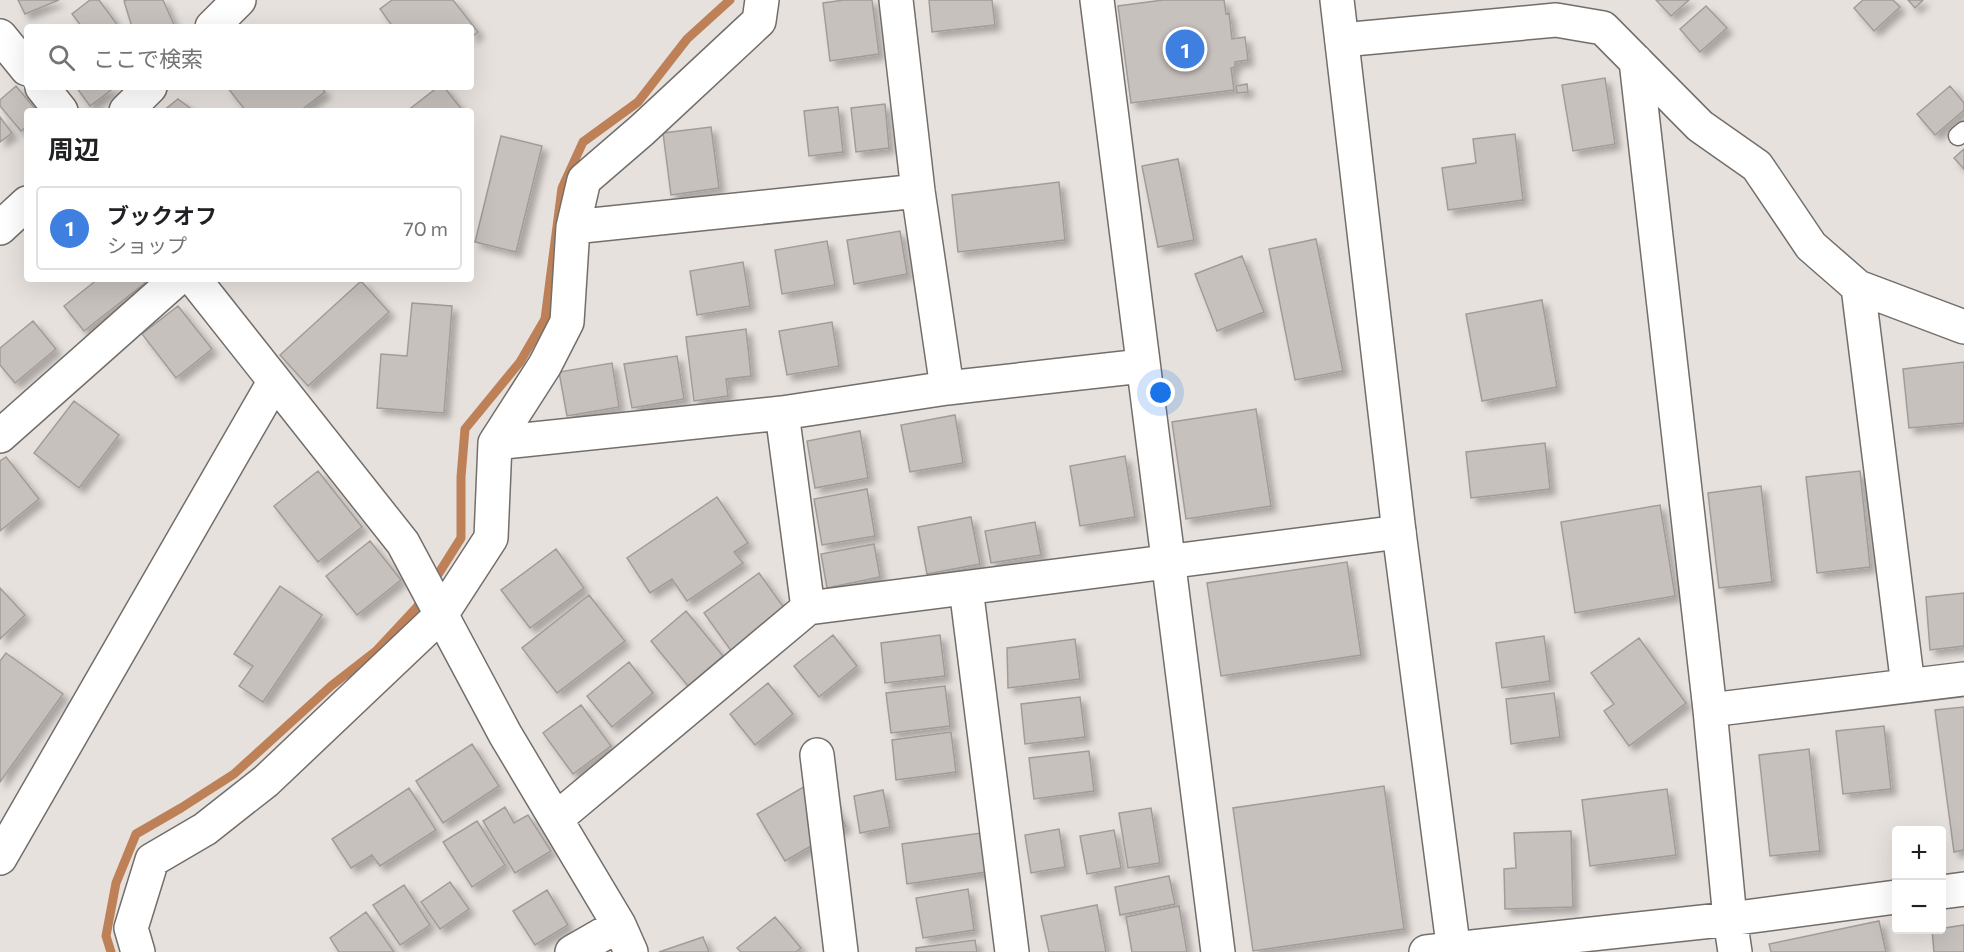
<!DOCTYPE html>
<html lang="ja">
<meta charset="utf-8">
<style>
body{margin:0;font-family:Commissioner,"Noto Sans JP",sans-serif;background:#f6f6f6;color:#202124}
.controls{position:absolute;right:18px;bottom:18px;display:grid;overflow:hidden;border-radius:6px;box-shadow:0 6px 24px #0002}
.controls button{width:54px;height:54px;display:grid;place-items:center;padding:0;border:0;border-bottom:2px solid #e0e0e0;background:#fff;color:#202124;font:30px sans-serif}
.you{position:absolute;left:1161px;top:393px;width:21px;height:21px;margin:-15px;border:4px solid #fff;border-radius:50%;background:#1a73e8;box-shadow:0 0 0 9px #1a73e833}
.badge{display:grid;place-items:center;width:39px;height:39px;border-radius:50%;background:#1d7eaa;color:#fff;font-size:20px;font-weight:700}
.pin{position:absolute;translate:-50% -50%;border:3px solid #fff;box-shadow:0 2px 6px #0006}
.list{margin:0;padding:0;list-style:none}
h2{display:flex;justify-content:space-between;align-items:center;height:78px;margin:0;padding:0 24px;font-size:26px}
h2 small{font-size:20px;font-weight:400;color:#757577}
.list li{display:grid;grid-template-columns:39px 1fr auto;gap:18px;align-items:center;box-sizing:border-box;height:84px;margin:0 12px 12px;padding:0 12px;border:2px solid #e0e0e0;border-radius:6px}
.list b{display:block;font-size:22px;white-space:nowrap}
.list p{margin:0;font-size:20px;white-space:nowrap;color:#757577}
.list em{font-size:20px;font-style:normal;color:#757577}
.icon{flex:none;width:33px;height:33px;fill:none;stroke:currentColor;stroke-width:2;stroke-linecap:round;stroke-linejoin:round}
.map{position:relative;flex:none;width:1964px;height:952px;overflow:hidden}
.search{position:absolute;background:#fff;box-shadow:0 6px 24px #0002;left:24px;top:24px;width:450px;height:66px;display:flex;align-items:center;gap:15px;box-sizing:border-box;padding:0 21px;border-radius:6px;color:#757577;font-size:22px}
.panel{position:absolute;background:#fff;box-shadow:0 6px 24px #0002;left:24px;top:108px;width:450px;height:174px;border-radius:6px}
.map>svg:first-child{display:block}
</style>
<div class="map">
<svg width="1964" height="952" viewBox="0 0 1964 952">
<defs>
<filter id="shadow"><feDropShadow dx="5.5" dy="5.5" stdDeviation="3" flood-color="#0004"/></filter>
</defs>
<rect width="100%" height="100%" fill="#e7e1dd"/>
<g fill="none" stroke-linecap="round" stroke-linejoin="round">
<path stroke="#bd8057" stroke-width="9" d="M432,584L461,538V477L465,429L520,362L545,319L562,188L583,142L638,102L687,39L730,0
M111,952L106,936L116,883L136,834L181,808L234,774L331,686L376,651L417,607L423,598"/>
</g>
<path fill="#c7c1bd" stroke="#a29c98" stroke-width="1.5" filter="url(#shadow)" d="M18,0H59L25,14Z
M90,0H99L119,27H82L72,14Z
M127,0H163L175,27H132L124,1Z
M392,0H453L478,32L471,38V27H393L380,9Z
M844,0H872L879,54L830,61L823,3Z
M929,0H992L995,25L932,32Z
M1163,0H1224L1226,14L1229,13L1232,39L1245,37L1248,60L1235,62V67L1231,68L1234,90L1131,103L1118,6Z
M1656,0H1689L1671,16Z
M1863,0H1893L1900,7L1874,31L1854,8Z
M1908,0H1923L1915,8Z
M1706,6L1727,28L1700,52L1680,29Z
M1605,78L1615,144L1573,151L1562,85Z
M1247,84L1248,92L1237,93L1236,86Z
M16,86L37,111H27V126L21,131L0,106V100Z
M1950,86L1964,103V110L1935,135L1917,114Z
M76,87H113L114,88L90,106Z
M227,87H321L325,92L300,111H246Z
M438,87H444L463,111H407Z
M178,99L194,111H163Z
M885,104L889,148L856,152L851,108Z
M838,107L843,152L809,156L804,111Z
M0,117L12,133L0,142Z
M711,127L719,188L671,195L663,133Z
M1515,134L1523,200L1448,210L1442,168L1476,163L1473,139Z
M501,136L542,146L516,252L475,242Z
M1964,149V169L1954,158Z
M1178,159L1194,240L1158,247L1142,166Z
M1059,182L1065,240L958,252L952,195Z
M900,231L907,274L854,284L847,240Z
M1316,239L1343,371L1295,380L1269,249Z
M827,241L835,285L782,294L775,250Z
M1242,256L1264,312L1217,331L1195,274Z
M743,262L750,306L697,315L690,271Z
M98,279H142L145,283L84,331L64,306Z
M361,281L389,312L308,386L280,355Z
M1542,300L1557,387L1482,401L1466,314Z
M412,303L452,306L444,413L377,408L381,354L407,356Z
M178,306L212,349L176,378L142,334Z
M33,321L56,349L15,383L0,365V348Z
M832,322L839,366L787,375L779,331Z
M746,329L751,376L726,379L728,396L694,401L686,337Z
M677,356L684,399L632,408L624,364Z
M1964,362V423L1909,428L1903,369Z
M612,363L619,407L567,416L559,372Z
M74,401L119,435L79,488L34,453Z
M1256,409L1271,506L1186,519L1172,422Z
M955,415L963,463L910,472L901,425Z
M860,431L868,478L815,488L807,441Z
M1545,443L1550,489L1471,498L1466,452Z
M1125,456L1135,517L1080,526L1070,466Z
M6,457L39,499L0,531V461Z
M318,471L362,527L318,562L274,506Z
M1860,471L1870,567L1817,573L1806,477Z
M1761,486L1772,582L1719,588L1708,493Z
M867,489L875,536L822,545L814,499Z
M717,497L748,543L734,552L743,563L687,601L672,579L650,593L627,558Z
M1660,505L1675,596L1575,613L1561,522Z
M971,517L980,564L927,574L918,527Z
M1035,522L1041,555L991,563L985,531Z
M370,541L401,580L357,615L326,576Z
M874,544L880,577L827,588L821,554Z
M556,549L584,588L530,628L501,590Z
M1347,562L1361,655L1221,676L1207,583Z
M759,573L787,612L732,652L704,613Z
M280,586L322,615L263,702L239,686L253,666L234,654Z
M0,588L25,615L0,639Z
M1964,593V646L1930,650L1926,597Z
M589,595L625,641L557,693L522,648Z
M686,611L723,656L688,686L651,641Z
M833,635L857,666L819,697L794,666Z
M940,635L945,676L885,683L881,643Z
M1544,636L1550,681L1502,688L1496,643Z
M1639,638L1686,703L1629,746L1604,711L1614,704L1591,673Z
M1075,639L1080,679L1008,688L1007,648Z
M6,653L63,694L0,782V661Z
M629,662L653,693L612,727L587,696Z
M768,683L793,714L755,745L730,714Z
M945,686L950,726L891,733L886,693Z
M1554,693L1560,737L1511,744L1506,699Z
M1080,697L1085,737L1025,744L1021,704Z
M581,705L611,746L573,774L543,733Z
M1964,707V850L1954,852L1935,710Z
M1884,726L1891,789L1843,794L1836,731Z
M951,732L956,772L896,780L892,740Z
M472,744L499,786L443,823L416,781Z
M1809,749L1820,851L1770,856L1759,755Z
M1089,751L1094,791L1034,799L1029,758Z
M819,778L846,826L785,861L757,814Z
M1384,786L1404,929L1253,951L1233,808Z
M409,788L436,830L380,866L372,855L351,868L332,839Z
M1667,789L1676,855L1590,866L1582,800Z
M883,790L890,827L860,833L854,796Z
M505,807L514,823L528,815L551,851L515,873L483,821Z
M1151,808L1160,863L1128,868L1119,813Z
M477,821L505,865L472,887L443,842Z
M1059,829L1065,867L1031,873L1025,835Z
M1114,830L1121,868L1087,874L1080,836Z
M1571,831L1573,907L1505,909L1504,869L1516,868L1514,833Z
M981,833L986,872L907,884L902,844Z
M1169,876L1175,904L1120,915L1115,887Z
M450,882L469,909L440,929L421,902Z
M404,885L430,925L400,945L373,905Z
M968,889L974,930L923,938L916,898Z
M547,890L568,925L535,945L513,911Z
M1097,905L1106,952H1049L1041,916Z
M1179,906L1187,952H1132L1126,917Z
M366,912L394,952H339L330,938Z
M775,917L801,948L796,952H741L737,948Z
M1879,921L1886,952H1771L1769,944Z
M1964,925V952H1934L1932,930Z
M703,937L709,952H659Z
M975,940L977,952H916V948Z"/>
<g fill="none" stroke-linecap="round" stroke-linejoin="round">
<g stroke="#736e6a" stroke-width="21">
<path id="service" d="M1958,136L1964,131"/>
</g>
<g stroke="#736e6a" stroke-width="36">
<path id="minor" d="M896,0L918,191L947,388
M1097,0L1218,952
M212,27L239,0
M0,36L27,69
M1342,40L1556,20L1603,28L1700,126L1757,166L1811,246L1858,287L1964,327
M1636,61L1710,710L1730,919L1735,952
M42,87L61,111
M126,111L150,87
M573,227L918,191
M0,228L27,203
M194,279L403,543L505,734L619,925L631,952
M1858,287L1908,686
M782,413L808,608
M0,436L177,279
M495,443L782,413L947,388L1142,366
M966,588L1012,952
M1710,710L1964,679
M817,755L841,952
M556,819L808,608L1399,532
M0,858L274,382
M1942,892L1964,889
M138,952L131,928L152,860L205,829L266,781L441,615L491,538L495,443L545,365L567,322L573,227L584,180L642,130L759,21L762,0
M572,952L619,925
M1426,952L1730,919L1896,897"/>
</g>
<g stroke="#736e6a" stroke-width="36">
<path id="tertiary" d="M1337,0L1399,532L1454,952"/>
</g>
<use href="#service" stroke="#fff" stroke-width="18"/>
<use href="#minor" stroke="#fff" stroke-width="33"/>
<use href="#tertiary" stroke="#fff" stroke-width="33"/>
</g>
</svg>
<div class="controls">
<button>+</button>
<button>−</button>
</div>
<div class="you"></div>
<div class="pin badge" style="left:1185px;top:49px;background:#3f7fe0">1</div>
<div class="search"><svg class="icon" aria-label="search" viewBox="0 0 24 24"><circle cx="10" cy="10" r="6"/><path d="M15 15l6 6"/></svg>ここで検索</div>
<section class="panel">
<h2>周辺<small></small></h2>
<ul class="list">
<li><span class="badge" style="background:#3f7fe0">1</span><div><b>ブックオフ</b><p>ショップ</p></div><em>70 m</em></li>
</ul>
</section>
</div>
